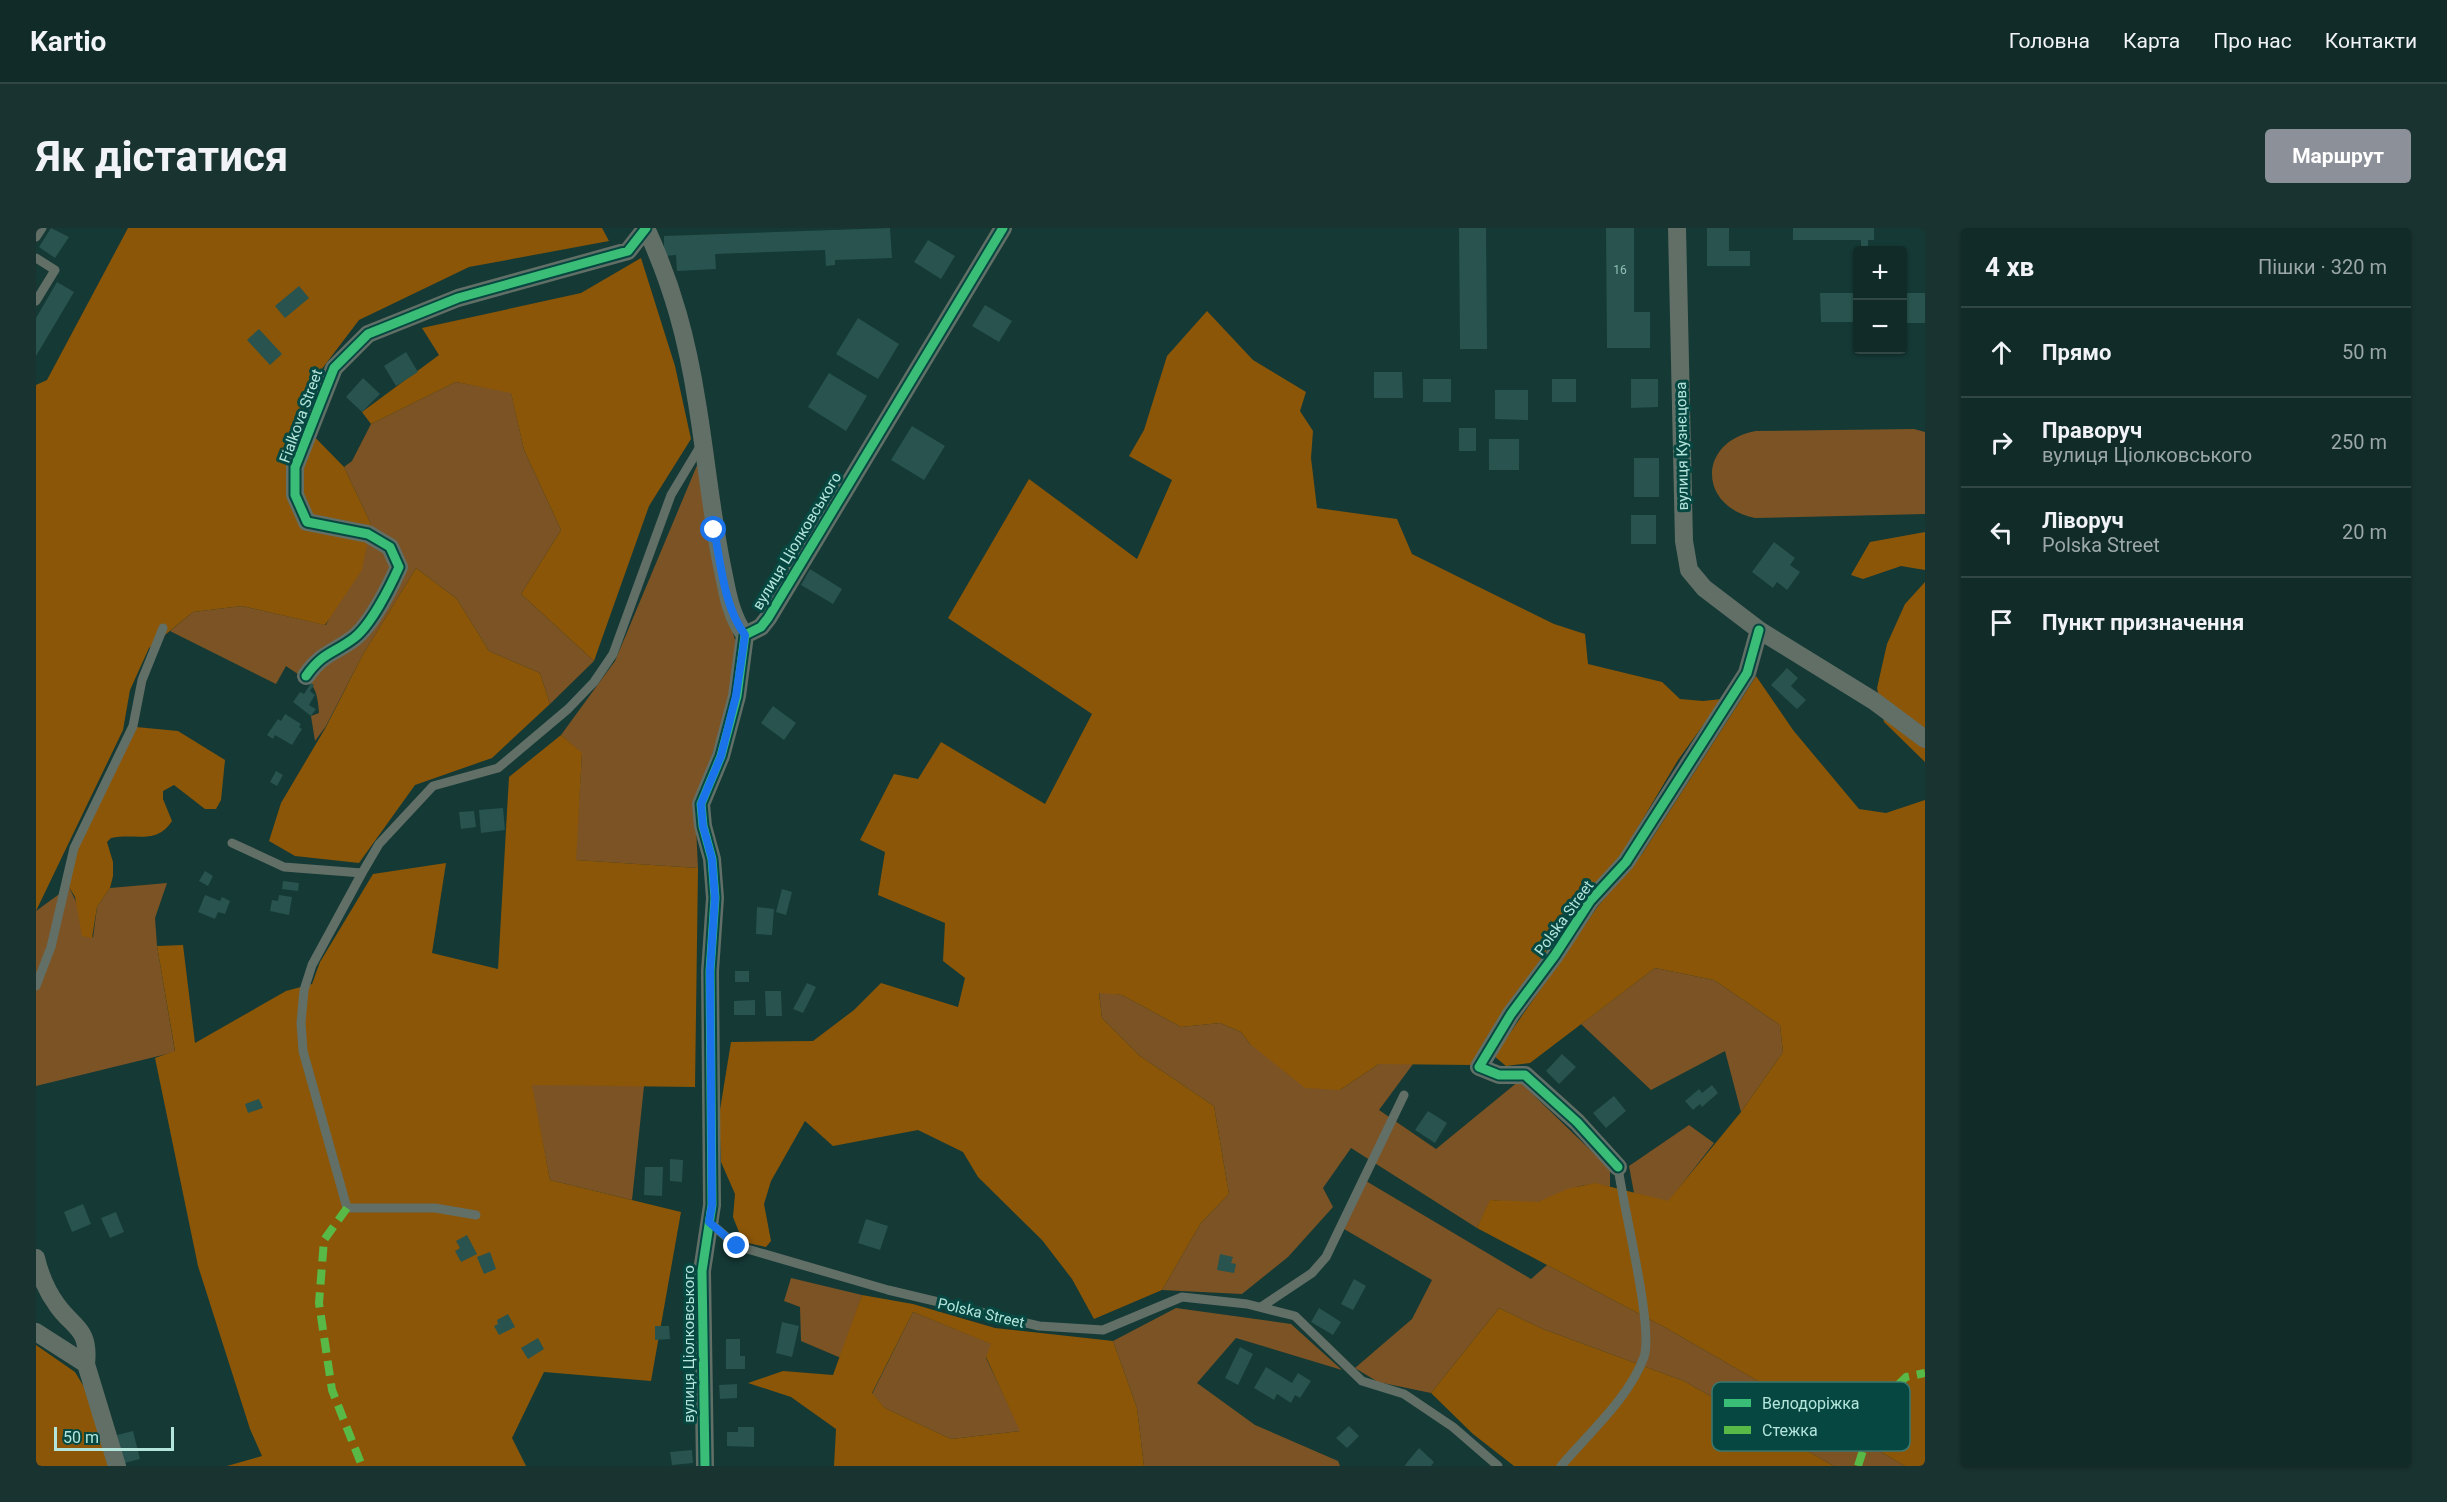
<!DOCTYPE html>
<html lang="uk">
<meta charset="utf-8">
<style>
body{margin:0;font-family:Roboto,sans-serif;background:#193330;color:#f1f3f6}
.controls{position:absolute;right:18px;top:18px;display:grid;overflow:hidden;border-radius:6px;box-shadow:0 2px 4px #0004}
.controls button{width:54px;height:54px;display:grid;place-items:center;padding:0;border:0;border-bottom:2px solid #304745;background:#102b28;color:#f1f3f6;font:30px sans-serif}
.scale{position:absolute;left:18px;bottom:15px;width:120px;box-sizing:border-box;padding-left:6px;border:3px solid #b4e5dc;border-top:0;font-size:16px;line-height:21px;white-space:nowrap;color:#b4e5dc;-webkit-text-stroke:4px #064841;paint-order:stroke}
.stop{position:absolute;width:18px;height:18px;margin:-14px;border:4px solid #1a73e8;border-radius:50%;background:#fff}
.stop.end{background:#1a73e8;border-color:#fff;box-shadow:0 2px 6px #0008}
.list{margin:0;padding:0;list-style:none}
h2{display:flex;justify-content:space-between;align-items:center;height:78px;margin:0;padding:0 24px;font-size:26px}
h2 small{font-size:20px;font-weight:400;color:#9ca7a8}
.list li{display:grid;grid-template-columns:39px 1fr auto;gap:18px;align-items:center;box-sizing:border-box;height:90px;padding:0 24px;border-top:2px solid #304745}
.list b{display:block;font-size:22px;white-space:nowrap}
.list p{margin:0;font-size:20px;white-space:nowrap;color:#9ca7a8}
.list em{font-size:20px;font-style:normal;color:#9ca7a8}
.icon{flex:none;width:33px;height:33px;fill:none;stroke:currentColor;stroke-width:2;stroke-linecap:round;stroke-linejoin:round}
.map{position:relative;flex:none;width:1889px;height:1238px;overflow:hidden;border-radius:6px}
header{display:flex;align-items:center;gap:36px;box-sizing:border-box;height:84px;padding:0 30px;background:#102b28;border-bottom:2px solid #304745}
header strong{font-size:28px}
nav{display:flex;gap:33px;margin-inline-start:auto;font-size:21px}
.intro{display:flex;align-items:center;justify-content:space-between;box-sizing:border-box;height:144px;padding:0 36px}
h1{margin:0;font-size:42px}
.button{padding:15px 27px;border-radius:6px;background:#8c9099;color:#fff;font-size:21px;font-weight:700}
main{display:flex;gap:36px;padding:0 36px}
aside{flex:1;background:#102b28;border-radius:6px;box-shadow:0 2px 4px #0004}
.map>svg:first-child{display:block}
</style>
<header>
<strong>Kartio</strong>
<nav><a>Головна</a><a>Карта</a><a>Про нас</a><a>Контакти</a></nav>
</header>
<div class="intro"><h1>Як дістатися</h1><a class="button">Маршрут</a></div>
<main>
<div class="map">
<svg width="1889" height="1238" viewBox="0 0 1889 1238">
<rect width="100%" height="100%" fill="#153935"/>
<path fill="#7c5324" d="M420,154L475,164L488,222L525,302L485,366L558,433L514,476L504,445L453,423L421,371L380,340L326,428L290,498L279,513L275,488L283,485C281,453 274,455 250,438L240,456L134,403L157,384L206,378L290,397L335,296L308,239L316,233L335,196Z
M1878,201L1889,204V286L1719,290C1661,278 1662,213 1720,203Z
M662,235L679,344L700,415L690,485L659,577L662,640L539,632L546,526L525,507L579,433Z
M131,655L119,690L121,718L139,824L0,858V683L33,659L57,710L61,679L74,660Z
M1619,740L1678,752L1744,797L1747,824L1705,884L1689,823L1615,862L1545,796Z
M1063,764L1086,767L1145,799L1184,795L1205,804L1214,816L1304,862L1343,836H1377L1343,882L1400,921L1483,853L1574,941V959C1540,950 1531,968 1502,974C1488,977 1469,973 1455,972L1441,1000L1315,920L1287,960L1297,979L1252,1029L1206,1066L1126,1062L1165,995L1193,966L1178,878L1104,828L1066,790Z
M495,856L608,858L596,972L514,952Z
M1653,897L1678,915L1632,974L1598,965L1593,938Z
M1330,953L1495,1051L1511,1037L1630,1100L1869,1238H1798L1648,1153L1507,1101L1463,1080L1395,1165L1342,1154L1319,1140L1376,1091L1396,1052L1308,1001Z
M755,1050L826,1067L805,1130L765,1113L764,1079L748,1073Z
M1140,1080L1255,1096L1306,1142L1200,1110L1161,1155L1219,1197L1302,1233L1304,1238H1108L1101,1180L1077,1113Z
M877,1084L956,1116L950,1130L985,1203L915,1211L849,1180L836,1166Z"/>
<path fill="#8b5608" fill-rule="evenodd" d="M92,0H566L573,13L433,39L323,92L279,150L265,195L308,239L335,296L326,342L289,397L206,378L157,384L113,420L94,462L87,502L0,683V157L11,152Z
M605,30L639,138L655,211L613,278L558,433L485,366L525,302L488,222L475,165L420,154L335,196L326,184L403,127L386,100L545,65Z
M1171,83L1217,132L1270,164L1264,183L1277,203L1275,230L1281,280L1361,291L1376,326L1518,396L1549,406L1552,436L1626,454L1644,471L1667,473L1686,471L1642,532L1583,631L1547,667L1435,837L1343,836L1304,862L1269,860L1214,816L1205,804L1184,795L1145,799L1086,767L1063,765L1066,790L1104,828L1178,878L1193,966L1165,995L1126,1062L1058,1091L1036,1051L1006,1012L942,949L927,924L882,902L797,918L769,893L735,953L728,976L735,1013L730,1019L707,1014L697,989L699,966L685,934L683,888L695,814L777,813L818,782L845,755L922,779L929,750L907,733L909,695L842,667L849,624L824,612L858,546L882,551L905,514L1009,576L1056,486L912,390L993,251L1101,331L1136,252L1093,228L1108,202L1131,128Z
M1889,304V342L1865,338L1827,351L1815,347L1834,314Z
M380,340L421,371L453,423L504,445L514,476L456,530L379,557L323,635L259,628L233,613L245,575L290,499L326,428Z
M1889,354V534L1848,494L1841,460L1851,416L1869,376Z
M1720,448L1757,502L1823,581L1850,585L1889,572V1238H1869L1630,1100L1441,1000L1454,972L1502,974L1531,961L1559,955L1632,973L1705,884L1747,824L1744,797L1678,752L1619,740L1494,835L1470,838L1458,828L1562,678L1606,626Z
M100,499L142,503L189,532L185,572L180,581H169L138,557L127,563V571L136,593C120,617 101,605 75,610L71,614L77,634V648L74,660L61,679L56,710L46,708L39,669L33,659L40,621Z
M525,507L546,525L540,632L662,640L659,859L496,857L514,952L645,984L615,1153L508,1144L476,1210L490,1238H191L226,1228L214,1201L162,1038L119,830L139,823L121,718L147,717L159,815L250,763L276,756L284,734L337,646L410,635L396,725L462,741L473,549Z
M826,1067L877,1076L959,1100L1077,1113L1101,1180L1108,1238H798L800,1201L755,1169L712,1155L747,1143L797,1147ZM877,1084L955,1116L950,1129L984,1203L915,1211L849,1180L836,1165Z
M1463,1080L1507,1101L1648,1153L1798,1238H1478L1437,1206L1395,1165Z
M0,1117L39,1144L48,1159L73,1238H0Z"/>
<path fill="#28534e" d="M15,0L33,9L19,30L3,19Z
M854,0L856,30L799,32V37L790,38L789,22L679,26L680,41L641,43L640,27L628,28V8Z
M1423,0H1450L1451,121H1424Z
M1570,0H1598V84H1614V120H1571Z
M1671,0H1693V23H1714V38H1671Z
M1757,0H1838V12H1832V22H1825V12H1757Z
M892,12L919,28L905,51L878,34Z
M21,54L38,64L0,128V90Z
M263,58L273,70L249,90L239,78Z
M1784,65H1822V94H1785Z
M1866,65H1889V95H1866Z
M949,77L976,93L963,114L936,98Z
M822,90L863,116L842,151L800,126Z
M223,101L246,126L234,137L211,112Z
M370,124L382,144L360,158L348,138Z
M1338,144H1366L1367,170H1338Z
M793,145L831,168L810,203L772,179Z
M327,150L344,166L326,184L310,169Z
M1387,151H1415V174H1387Z
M1516,151H1540V174H1516Z
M1595,151H1622V179L1595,180Z
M1459,162H1492V192L1459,191Z
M876,198L909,218L888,252L855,232Z
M1423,200H1440V223H1423Z
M1453,211H1483V242H1453Z
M1598,230H1623V269H1598Z
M1595,287H1620V316H1595Z
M1738,314L1759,330L1754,337L1764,344L1751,362L1741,354L1737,360L1716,344Z
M774,341L806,361L797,376L765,357Z
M1751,440L1762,450L1755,458L1770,472L1761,481L1735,457Z
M275,455L278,457L274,463L279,467L273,477L280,481L275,488L257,474L264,464L268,466Z
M737,478L760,495L748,512L725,495Z
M249,486L265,496L263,499L266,501L256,517L239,507L237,511L231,507L242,491L245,493Z
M240,543L247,547L241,558L234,554Z
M467,580L469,602L445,605L443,582Z
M438,583L440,599L425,601L423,584Z
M169,643L177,648L172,658L163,653Z
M247,653L263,655L262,663L246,661Z
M746,661L756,664L750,687L740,684Z
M169,667L184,673L186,669L194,673L189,686L182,684L179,691L162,684Z
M243,667L256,669L253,687L234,683L236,672L242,673Z
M721,679L738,681L736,707L720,706Z
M699,743H713V754H699Z
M771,755L780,759L767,785L757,781Z
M729,763H745L746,788H730Z
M719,772V787H698V773Z
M1526,826L1540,839L1523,856L1510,843Z
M1676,857L1682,865L1666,879L1664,876L1657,882L1649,873L1663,861L1666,865Z
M1578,868L1590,883L1570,900L1557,885Z
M223,871L227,880L212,885L209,876Z
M1392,883L1411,895L1399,915L1379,902Z
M634,931L647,932L646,954L634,953Z
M609,939H627L626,968L608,967Z
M47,976L55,996L36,1004L28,984Z
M80,984L88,1004L74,1010L65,990Z
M830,991L852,998L844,1022L822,1015Z
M431,1007L441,1026L425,1034L419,1023L424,1020L420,1013Z
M454,1024L460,1041L448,1046L441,1029Z
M1184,1026L1197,1029L1195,1035L1200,1036L1198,1045L1181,1042Z
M1318,1051L1330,1058L1317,1082L1305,1076Z
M1283,1080L1305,1094L1297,1107L1275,1094Z
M472,1086L479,1099L463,1107L458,1098L462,1096L461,1092Z
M746,1094L763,1098L756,1129L740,1125Z
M619,1098H633L634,1111L619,1112Z
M502,1110L508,1121L492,1131L485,1120Z
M690,1111H704V1128H709V1141H690Z
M1204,1119L1217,1126L1202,1157L1189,1150Z
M1230,1139L1256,1155L1262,1145L1275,1153L1264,1170L1259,1167L1255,1175L1241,1166L1238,1172L1218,1160Z
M701,1156V1170L684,1171L683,1157Z
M1313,1198L1323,1208L1311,1220L1300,1210Z
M702,1199H718V1219L691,1218V1204H702Z
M97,1203L104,1231L88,1235L81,1207Z
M1383,1220L1398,1234L1395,1238H1370L1369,1237Z
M656,1222L657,1235L636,1237L634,1224Z"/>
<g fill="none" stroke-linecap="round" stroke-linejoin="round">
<path stroke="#626f66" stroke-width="9" d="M0,9L6,0
M0,30L19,42L0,73
M196,615L248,639L326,645L343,616L397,558L462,540L532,481L558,454L577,426L635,267L665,217
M326,645L276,737L268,762L265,795L267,823L311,980H399L440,987
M0,758L15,719L38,620L97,498L106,452L127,400
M673,994L701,1018L852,1062L1003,1098L1067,1102L1146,1069L1211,1076L1259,1088L1326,1153L1368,1166L1417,1199L1462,1238
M1225,1079L1276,1045L1290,1029L1368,867
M1525,1238C1553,1205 1593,1170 1608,1129C1618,1099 1587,979 1582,939"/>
<path stroke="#626f66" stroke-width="18" d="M610,0C637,59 651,111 661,175C670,229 675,284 686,338C691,362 694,387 709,407
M1641,0L1648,313L1653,342L1668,360L1723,402L1838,473L1889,511
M270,448C287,424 297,426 318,410C335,397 354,359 363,339L354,319L332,306L271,294L259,267V239L298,140L332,106L422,70L592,23L610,0
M1582,939L1541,894L1489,847H1463L1443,839L1475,786L1519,727L1554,673L1590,634L1711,445L1723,402
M0,1030C4,1047 10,1062 21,1077C37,1100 54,1100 50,1136
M0,1104L50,1136L81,1238
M669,1238L666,1043L676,977L674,743L679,670L676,631L667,598L665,576L685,528L701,468L709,407L725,399L732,390L967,0"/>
<path stroke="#58b947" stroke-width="8" stroke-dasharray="15 8" stroke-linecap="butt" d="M311,980L288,1012L283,1075L296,1162L326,1238
M1822,1238L1841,1178L1870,1149L1889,1145"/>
<g stroke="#064841" stroke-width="13">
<path id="cycleway" d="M270,448C287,424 297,426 318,410C335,397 354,359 363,339L354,319L332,306L271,294L259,267V239L298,140L332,106L422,70L592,23L610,0
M1582,939L1541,894L1489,847H1463L1443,839L1475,786L1519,727L1554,673L1590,634L1711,445L1723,402
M669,1238L666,1043L676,977L674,743L679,670L676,631L667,598L665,576L685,528L701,468L709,407L725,399L732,390L967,0"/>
</g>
<use href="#cycleway" stroke="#3abd76" stroke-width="9"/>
</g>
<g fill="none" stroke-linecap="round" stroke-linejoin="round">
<path stroke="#1a73e8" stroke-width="8" d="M678,302C685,336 688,379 709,407L700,468L685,528L665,576L667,598L676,631L679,670L674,743L676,977L673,994L701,1018"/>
</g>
<g text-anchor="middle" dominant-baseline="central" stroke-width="6" stroke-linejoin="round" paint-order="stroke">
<g font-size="12" fill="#91c0b8">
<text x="1584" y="42">16</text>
</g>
<g font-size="15" fill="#b4e5dc" stroke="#064841">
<text transform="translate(265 188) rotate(-70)">Fialkova Street</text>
<text transform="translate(1646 218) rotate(-91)">вулиця Кузнєцова</text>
<text transform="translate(761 313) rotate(-59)">вулиця Ціолковського</text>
<text transform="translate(1528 690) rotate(-54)">Polska Street</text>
<text transform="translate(945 1085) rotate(13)">Polska Street</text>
<text transform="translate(653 1116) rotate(-90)">вулиця Ціолковського</text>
</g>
</g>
<rect x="1676" y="1154" width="198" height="69" rx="9" fill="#064841" stroke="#3a7770" stroke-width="1.5"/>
<rect x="1688" y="1171" width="27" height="8" fill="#3abd76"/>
<rect x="1688" y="1198" width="27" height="8" fill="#58b947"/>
<g font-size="16" fill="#b4e5dc">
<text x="1726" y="1181">Велодоріжка</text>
<text x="1726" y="1208">Стежка</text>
</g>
</svg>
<div class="controls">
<button>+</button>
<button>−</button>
</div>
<div class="scale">50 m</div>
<div class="stop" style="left:678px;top:302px"></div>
<div class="stop end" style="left:701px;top:1018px"></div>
</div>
<aside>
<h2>4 хв<small>Пішки · 320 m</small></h2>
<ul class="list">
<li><svg class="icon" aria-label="ahead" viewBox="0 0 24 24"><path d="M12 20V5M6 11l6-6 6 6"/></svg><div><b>Прямо</b></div><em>50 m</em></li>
<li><svg class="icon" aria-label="right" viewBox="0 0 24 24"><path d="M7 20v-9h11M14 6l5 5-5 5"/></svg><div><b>Праворуч</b><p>вулиця Ціолковського</p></div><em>250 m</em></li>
<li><svg class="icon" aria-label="left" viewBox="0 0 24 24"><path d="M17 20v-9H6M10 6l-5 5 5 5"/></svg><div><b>Ліворуч</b><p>Polska Street</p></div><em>20 m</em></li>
<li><svg class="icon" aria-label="arrive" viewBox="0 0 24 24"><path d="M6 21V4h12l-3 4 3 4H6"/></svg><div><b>Пункт призначення</b></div></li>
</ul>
</aside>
</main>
